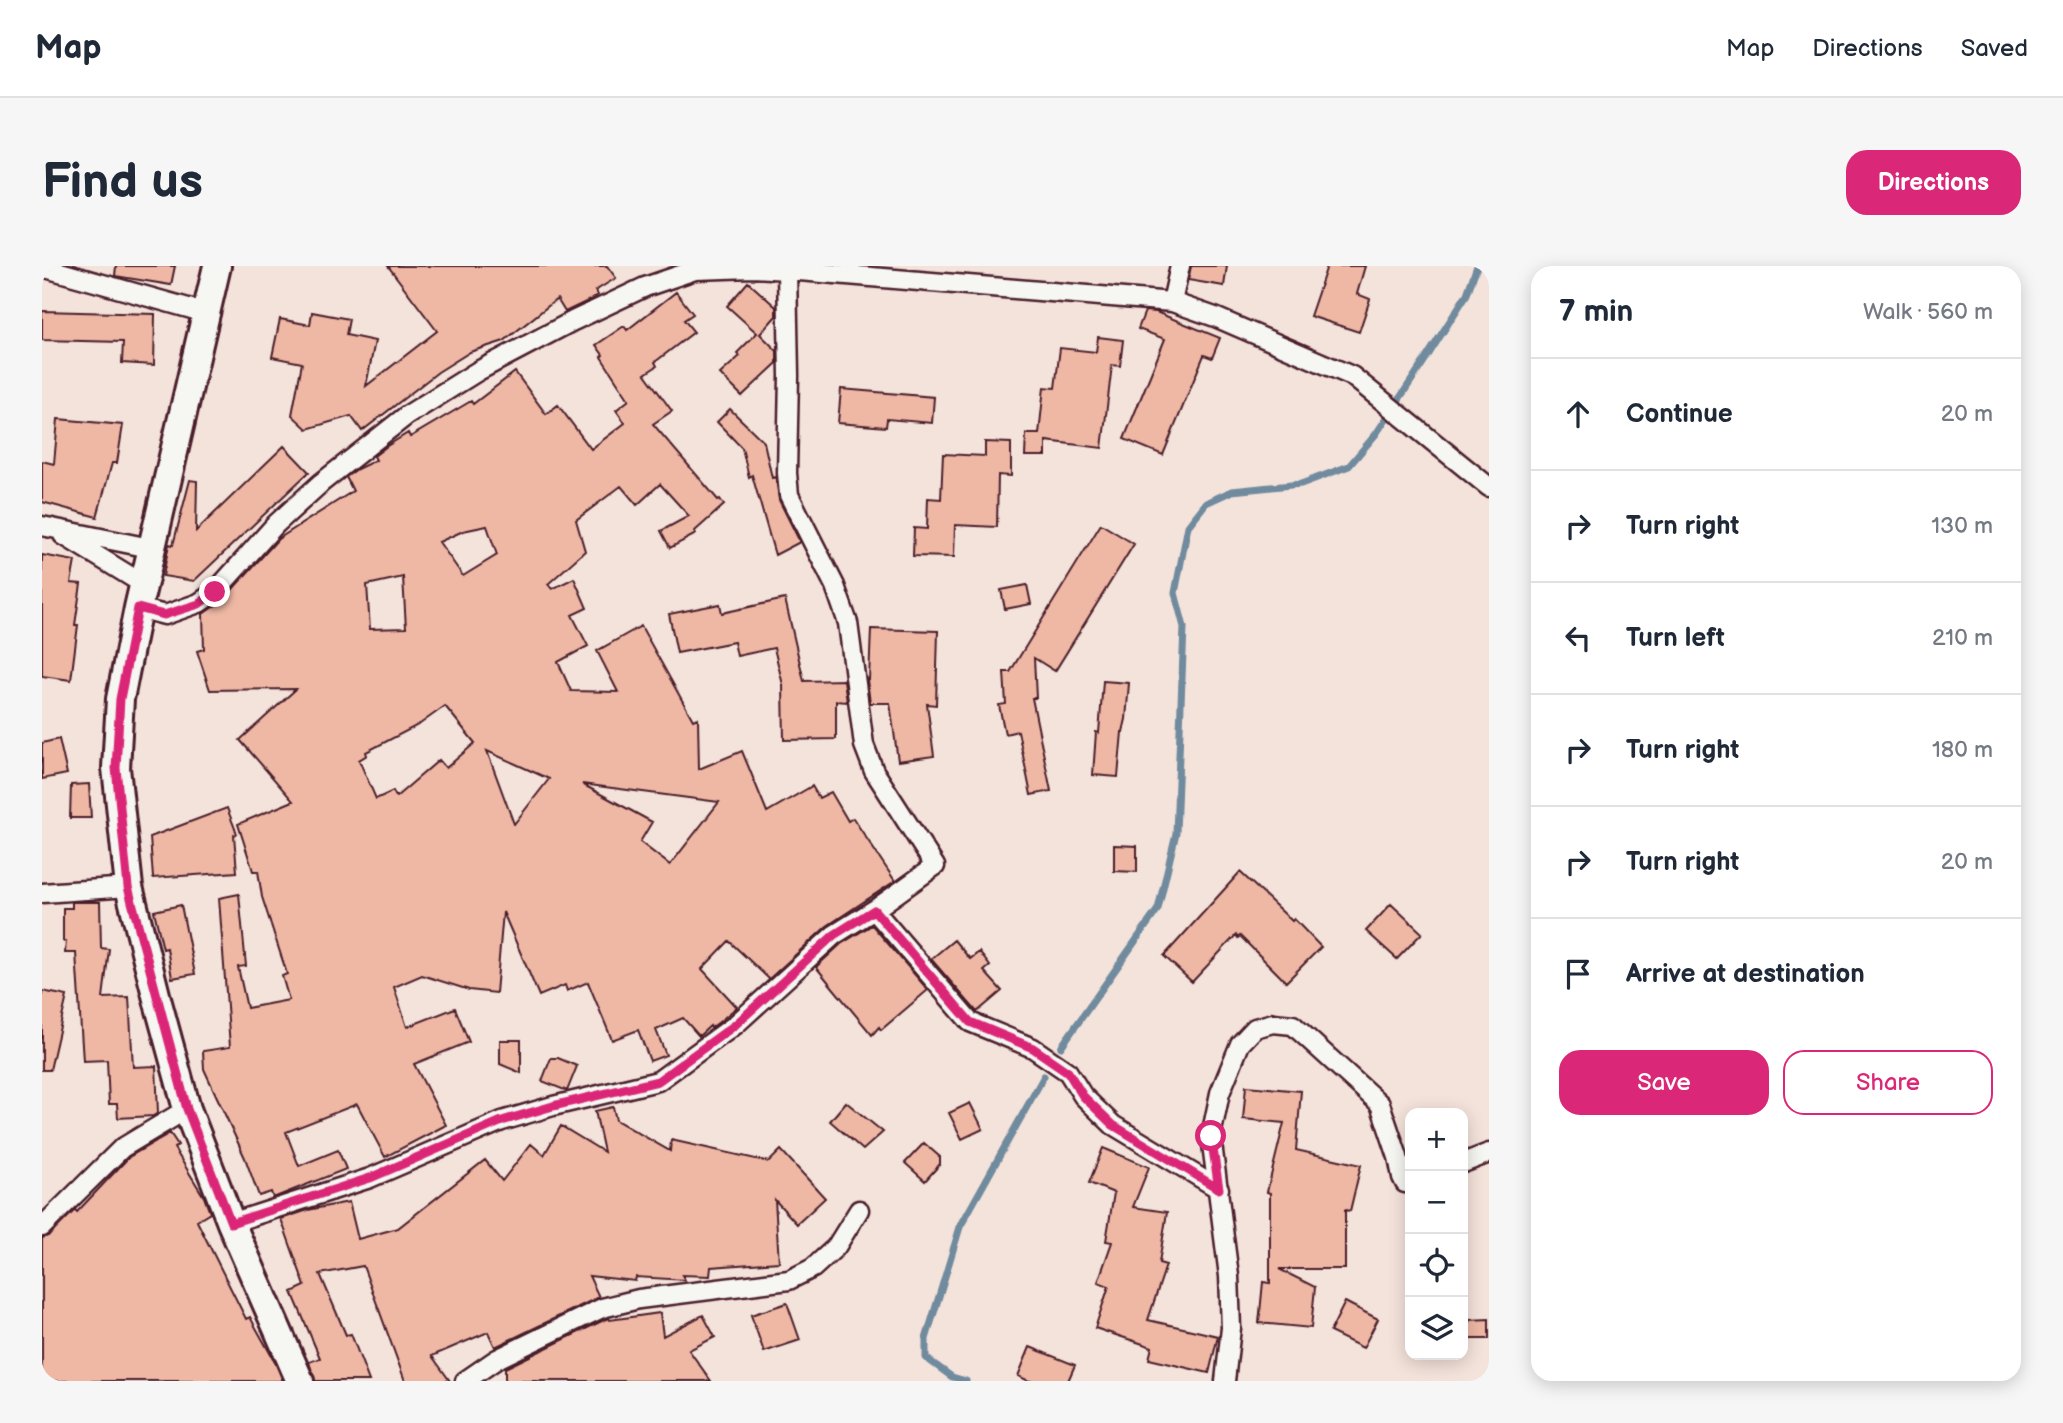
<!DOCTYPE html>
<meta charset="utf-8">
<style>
body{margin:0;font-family:"Balsamiq Sans",sans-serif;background:#f6f6f7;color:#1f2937}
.controls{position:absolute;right:21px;bottom:21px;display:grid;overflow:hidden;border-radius:14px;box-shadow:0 4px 18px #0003}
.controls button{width:63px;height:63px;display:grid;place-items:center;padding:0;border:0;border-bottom:2px solid #e0e1e3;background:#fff;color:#1f2937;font:35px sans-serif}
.stop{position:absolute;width:21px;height:21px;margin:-16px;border:5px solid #db2777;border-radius:50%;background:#fff}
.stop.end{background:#db2777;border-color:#fff;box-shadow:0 2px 7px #0008}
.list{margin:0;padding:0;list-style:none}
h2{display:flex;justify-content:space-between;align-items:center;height:91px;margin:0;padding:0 28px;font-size:30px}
h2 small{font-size:23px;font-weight:400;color:#747a83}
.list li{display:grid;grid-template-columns:46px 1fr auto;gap:21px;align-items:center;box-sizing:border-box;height:112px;padding:0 28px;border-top:2px solid #e0e1e3}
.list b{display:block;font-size:26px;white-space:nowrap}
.list em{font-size:23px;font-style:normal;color:#747a83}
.actions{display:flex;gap:14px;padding:21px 28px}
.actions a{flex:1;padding:16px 0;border:2px solid #db2777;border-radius:21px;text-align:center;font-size:24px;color:#db2777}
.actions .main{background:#db2777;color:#fff}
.icon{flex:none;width:38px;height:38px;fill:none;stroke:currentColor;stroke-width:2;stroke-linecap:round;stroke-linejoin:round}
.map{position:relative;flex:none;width:1447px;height:1115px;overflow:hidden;border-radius:21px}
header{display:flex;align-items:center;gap:42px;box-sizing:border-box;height:98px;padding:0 35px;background:#fff;border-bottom:2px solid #e0e1e3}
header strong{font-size:33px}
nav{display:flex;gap:38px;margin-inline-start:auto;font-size:24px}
.intro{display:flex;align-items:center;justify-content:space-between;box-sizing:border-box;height:168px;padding:0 42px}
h1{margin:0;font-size:49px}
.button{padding:18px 32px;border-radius:21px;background:#db2777;color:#fff;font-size:24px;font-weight:700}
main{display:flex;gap:42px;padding:0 42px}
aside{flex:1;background:#fff;border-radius:21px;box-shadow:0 4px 18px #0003}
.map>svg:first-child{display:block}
</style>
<header>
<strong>Map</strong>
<nav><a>Map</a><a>Directions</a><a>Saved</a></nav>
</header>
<div class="intro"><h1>Find us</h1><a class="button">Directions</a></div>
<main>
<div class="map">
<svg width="1447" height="1115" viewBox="0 0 1447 1115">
<rect width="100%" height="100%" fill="#f4e3db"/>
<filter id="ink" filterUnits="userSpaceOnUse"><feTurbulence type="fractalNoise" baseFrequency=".0143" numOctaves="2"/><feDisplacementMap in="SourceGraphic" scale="14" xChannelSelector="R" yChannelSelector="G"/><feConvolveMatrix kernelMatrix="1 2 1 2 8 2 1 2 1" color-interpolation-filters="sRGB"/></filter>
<g filter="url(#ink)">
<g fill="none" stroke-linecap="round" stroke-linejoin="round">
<path stroke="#708a9e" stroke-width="7" d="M1019,781L1116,643L1134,567L1142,361L1133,327L1146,260L1164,237L1190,225L1259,218L1307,200L1334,168L1383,94L1425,28L1435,0
M924,1115L910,1111L884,1092V1073L918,961L1002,810"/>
</g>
<path fill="#efb8a5" stroke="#4a1f2b" stroke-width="2" fill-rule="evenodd" d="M74,0H133L129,19L73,10Z
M346,0H565L574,12L553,25L556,29L550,33L523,46L515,33L462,75L428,86L396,106L320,165L309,150L265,163L250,149L260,97L230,91L238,53L268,59L270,46L307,53L304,69L333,75L324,120L395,65Z
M1149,0H1185L1182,20L1146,14Z
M1285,0H1323L1315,28L1328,33L1317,66L1268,50Z
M706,16L734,41V50L718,68L735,85V97L700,130L678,108L698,90L695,87L715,67L685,40Z
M634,26L651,48L642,54L652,66L613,96L615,100L603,108L630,145L611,158L676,234L678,233L682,239L653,265L654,268L628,282L619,265L647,250L618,218L595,239L579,220L534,254L543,285L506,318L510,323L532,312L545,342L530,349L546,380L516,396L529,425L576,426L555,385L599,360L651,454L656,452L657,503L700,485L725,546L770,520L777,532L789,526L806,555L811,552L853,615L785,660L727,713L687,675L660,703L695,741L677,756L669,762L668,760L657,770L641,752L614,764L624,789L608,795L596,764L570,774L546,716L525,725L523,719L497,730L461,646L454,727L427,724L380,709L352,721L365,761L413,742L427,776L372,798L404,859L343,891L315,838L244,866L257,900L296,884L304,903L231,932L229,926L217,930L203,892L162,803L161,785L188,781L177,632L197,628L204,700L196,701L205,742L247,734L240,710L245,708L220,631L216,605H211L196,558L251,535L198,474L254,423L168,424L155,385L162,383L161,348L181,334L236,273L311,225L304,211L315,203L334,194L332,190L345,180L366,167L368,171L429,135L431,138L473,106L504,148L516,139L549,183L583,157L574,144L587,134L559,91L561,89L554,79L582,60L585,64ZM445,260L455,289L421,310L397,276L421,265ZM361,311L364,362L328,363L325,319ZM403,440L433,477L404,502L397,494L354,531L351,525L334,533L317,494L325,489L324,486L378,458ZM445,485L507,513L472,558ZM540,518L677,536L628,599L598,576L610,556Z
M0,45L113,48L112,99L80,97L81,76L0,74Z
M1103,45L1114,46L1178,72L1170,92L1162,89L1121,189L1082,173L1123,73L1096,63Z
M1056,71L1081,74L1078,100L1070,99L1060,182L1004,175V190H983L984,168H997L1002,121L1013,122L1018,82L1054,86Z
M799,123L892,131L890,157L845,153L844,161L796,157Z
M688,143L722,176L730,212L734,211L737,234L758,276L733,289L710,209L707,211L700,182L675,156Z
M16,153L81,159L75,197H70L55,251L0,236V195L12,198Z
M943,176L969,177V210L956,209L955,261L913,259L912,291L871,290L872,262L885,263L886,232L899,233L901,188L943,190Z
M242,180L267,206L152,315L121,310L127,278L131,279L148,214L155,215L154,265Z
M1059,258L1092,278L1013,405L992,392L994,432H990L1009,525L989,529L976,465L963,468L957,439L964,438L962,406H968Z
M0,289L33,295L29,317L39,318L33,359H36L29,414L0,410Z
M985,319L989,338L963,343L959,324Z
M743,333L762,415L802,414L805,436L794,435V473L742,474L741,419L732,382L695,390L692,376L635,387L627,348L678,338L680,347Z
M829,363L896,365L894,439L885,438L892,490L856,495L848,437H828L825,414H827Z
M1061,415L1087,417L1084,453L1081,466H1080L1076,511L1051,509L1054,466L1057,467Z
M17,473L25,508L0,513V477Z
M47,518L49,552H28L29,519Z
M185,542L195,568L192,569L195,606L111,612L108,571Z
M1072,579L1095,580V606L1072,605Z
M1198,606L1250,655L1252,653L1279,681L1244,716L1198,670L1196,672L1194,669L1150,716L1122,690Z
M30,636H58L59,682L67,683L61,732L87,731L91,801L114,800L116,847L111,850L76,852L75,838H67L65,794L41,795L34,687H23L24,675H21V642H30Z
M1349,638L1380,667L1355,693L1324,665Z
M139,639L153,708L130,712L125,682L121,683L112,645Z
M830,659L886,724L839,764L837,761L830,769L774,701L799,678Z
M912,674L928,693L937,686L948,700L942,705L960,725L935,746L889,693Z
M0,725L25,730L8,804H0Z
M458,774H479V807L458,798Z
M509,792H516L535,800L525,825L500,815Z
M1204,820L1259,825L1254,884L1319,899L1308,945L1303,944V1003H1237L1273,1021L1269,1062L1217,1057L1221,1016L1228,1017V927L1225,926L1242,857L1201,853Z
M804,836L841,866L821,884L788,855Z
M928,837L941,863L920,873L907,847Z
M571,841L574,854L628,885L629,874L727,896L739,884L783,932L755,958L733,934L737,996L669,1001L668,1010L640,1009L643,1014L594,1011L593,1015L547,1010L557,1031L453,1081L446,1066L390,1090L408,1115H363L321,1000L278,1008L304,1069L309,1068L327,1115H273L267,1096L278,1092L250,1026L263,1020L239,953L266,944L307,936L316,973L356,962L443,894L460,915L489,878L502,889L519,860L562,886L553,845Z
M128,867L136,879L132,882L162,931L168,947L155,955L204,1053L208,1051L233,1096L241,1115H0V972L8,969L33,944L35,946L87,891Z
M882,877L898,891V898L883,915L863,897Z
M1061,882L1107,901L1091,941L1125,946L1117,997L1124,999L1106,1054L1176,1070L1167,1107L1107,1093L1110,1081L1053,1062L1067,1020L1056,1016L1070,976L1064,975L1072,927L1047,917Z
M1303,1036L1336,1053L1321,1082L1288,1066Z
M745,1037L758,1074L722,1086L709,1049Z
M618,1047L621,1070L661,1049L673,1071L647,1084L669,1115H463V1102L564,1053L567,1052L568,1054Z
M1447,1053V1073H1427V1054Z
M988,1081L1033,1099L1026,1115H987L976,1110Z"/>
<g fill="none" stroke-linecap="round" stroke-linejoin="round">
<g stroke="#4a1f2b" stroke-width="23">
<path id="street" d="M0,1L164,47
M1130,36L1138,0
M0,260L108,282
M21,269L101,318
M96,342L123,349L157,337L173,326L234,258L279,217L364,150L436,105L531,55L603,21L653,4L711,2L745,4L1130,36L1173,51L1310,110L1447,221
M0,627L87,621
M832,644L928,756L991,782L1026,806L1041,830L1071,859L1177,923
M1421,897L1447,887
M189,957L328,912L460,855L511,840L616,815L693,759L792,669L832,644L893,600L832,505L822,479L806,357L793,320L747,229L745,207L747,110L745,4
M0,961L80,882L145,843
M423,1115L455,1093L560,1042L597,1033L747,1014L771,1002L794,981L817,944
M1183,1115L1189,1062L1187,1010L1169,870L1178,827L1198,778L1213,762L1231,757L1251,759L1338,838L1356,891L1360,911L1363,917L1368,918"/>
</g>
<g stroke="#4a1f2b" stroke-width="32">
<path id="secondary" d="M175,0L96,342L78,433L74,502L87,621L115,733L145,843L189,957L258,1115"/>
</g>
<use href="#street" stroke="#f6f6f2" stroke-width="18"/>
<use href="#secondary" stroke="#f6f6f2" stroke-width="26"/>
</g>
</g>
<g fill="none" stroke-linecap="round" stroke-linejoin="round" filter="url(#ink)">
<path stroke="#db2777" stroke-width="9" d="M173,326L157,338L122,349L96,342L78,433L74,502L86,621L145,843L189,957L328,912L460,855L511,840L616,815L693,759L792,669L832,644L928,756L991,782L1026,806L1041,830L1071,859L1177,923L1169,870"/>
</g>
</svg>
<div class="controls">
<button>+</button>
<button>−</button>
<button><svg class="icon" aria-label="locate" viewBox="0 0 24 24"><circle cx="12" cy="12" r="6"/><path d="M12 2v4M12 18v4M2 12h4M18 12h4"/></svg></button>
<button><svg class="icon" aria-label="layers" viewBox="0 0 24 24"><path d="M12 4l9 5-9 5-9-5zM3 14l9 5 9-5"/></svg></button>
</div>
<div class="stop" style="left:1169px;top:870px"></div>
<div class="stop end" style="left:173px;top:326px"></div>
</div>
<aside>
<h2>7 min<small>Walk · 560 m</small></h2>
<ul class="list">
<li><svg class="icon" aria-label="ahead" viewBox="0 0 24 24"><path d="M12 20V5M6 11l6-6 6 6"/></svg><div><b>Continue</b></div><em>20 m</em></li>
<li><svg class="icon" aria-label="right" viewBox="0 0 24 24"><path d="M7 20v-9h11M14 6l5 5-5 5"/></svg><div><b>Turn right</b></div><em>130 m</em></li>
<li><svg class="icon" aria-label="left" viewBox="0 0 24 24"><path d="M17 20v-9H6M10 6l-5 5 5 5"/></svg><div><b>Turn left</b></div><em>210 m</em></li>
<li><svg class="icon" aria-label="right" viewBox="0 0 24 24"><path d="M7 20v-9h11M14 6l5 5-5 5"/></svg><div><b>Turn right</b></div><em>180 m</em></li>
<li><svg class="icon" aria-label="right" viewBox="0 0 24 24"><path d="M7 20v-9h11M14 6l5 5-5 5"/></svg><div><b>Turn right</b></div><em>20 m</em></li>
<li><svg class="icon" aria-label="arrive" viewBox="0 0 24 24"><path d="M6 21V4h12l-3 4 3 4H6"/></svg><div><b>Arrive at destination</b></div></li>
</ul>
<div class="actions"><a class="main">Save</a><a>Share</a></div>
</aside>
</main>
